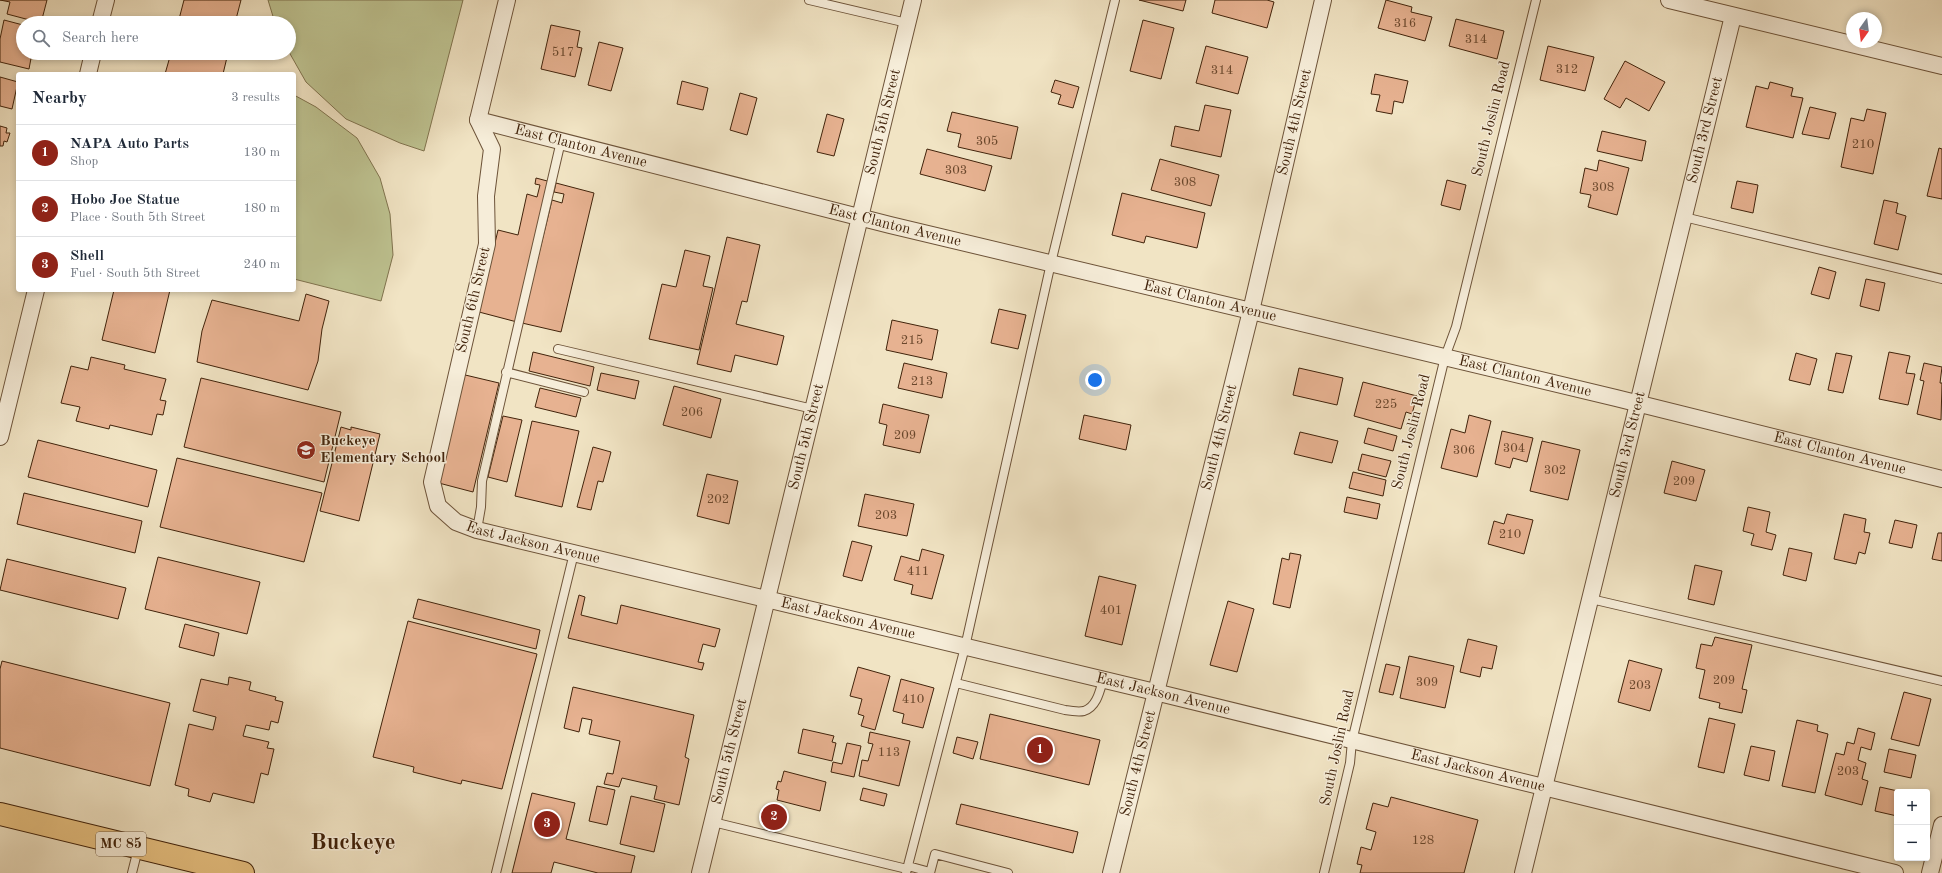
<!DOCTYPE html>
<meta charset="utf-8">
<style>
body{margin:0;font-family:"Old Standard TT",serif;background:#f2f2f3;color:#1f2937}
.controls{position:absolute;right:12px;bottom:12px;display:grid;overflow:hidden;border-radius:4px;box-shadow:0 2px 6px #0003}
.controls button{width:36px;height:36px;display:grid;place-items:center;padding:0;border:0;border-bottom:1px solid #e0e1e3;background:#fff;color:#1f2937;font:20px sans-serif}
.compass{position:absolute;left:1846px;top:12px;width:36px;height:36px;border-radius:50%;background:#fff;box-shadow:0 2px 6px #0003;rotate:194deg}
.you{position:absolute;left:1095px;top:380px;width:14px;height:14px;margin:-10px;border:3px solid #fff;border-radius:50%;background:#1a73e8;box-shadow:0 0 0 6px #1a73e833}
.badge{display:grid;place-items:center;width:26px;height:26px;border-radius:50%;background:#8f2418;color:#fff;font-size:13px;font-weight:700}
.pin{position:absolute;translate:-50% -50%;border:2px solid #fff;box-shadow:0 1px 4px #0006}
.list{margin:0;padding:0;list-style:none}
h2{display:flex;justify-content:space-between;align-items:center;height:52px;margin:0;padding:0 16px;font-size:17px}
h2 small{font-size:13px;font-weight:400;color:#747a83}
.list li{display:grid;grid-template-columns:26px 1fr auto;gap:12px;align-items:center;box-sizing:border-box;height:56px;padding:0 16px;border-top:1px solid #e0e1e3}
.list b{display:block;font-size:15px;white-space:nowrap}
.list p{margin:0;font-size:13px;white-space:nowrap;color:#747a83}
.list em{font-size:13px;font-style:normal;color:#747a83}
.icon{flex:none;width:22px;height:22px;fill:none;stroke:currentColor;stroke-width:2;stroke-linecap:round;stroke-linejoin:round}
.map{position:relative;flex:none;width:1942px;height:873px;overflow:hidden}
.search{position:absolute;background:#fff;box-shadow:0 2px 6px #0003;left:16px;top:16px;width:280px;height:44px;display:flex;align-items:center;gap:10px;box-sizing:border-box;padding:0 14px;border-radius:22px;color:#747a83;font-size:15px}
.panel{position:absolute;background:#fff;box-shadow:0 2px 6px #0003;left:16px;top:72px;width:280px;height:220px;border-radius:4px}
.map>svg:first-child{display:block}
</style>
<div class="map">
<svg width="1942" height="873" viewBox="0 0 1942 873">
<rect width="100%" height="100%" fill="#f1e4c4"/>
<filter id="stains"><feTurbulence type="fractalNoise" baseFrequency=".005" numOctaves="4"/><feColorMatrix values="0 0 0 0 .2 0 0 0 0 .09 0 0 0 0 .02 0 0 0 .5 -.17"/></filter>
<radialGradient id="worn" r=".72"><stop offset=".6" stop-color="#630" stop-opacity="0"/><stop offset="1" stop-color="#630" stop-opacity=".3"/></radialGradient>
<path fill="#bec391" stroke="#80734e" d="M268,0H463L424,151L400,143L346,119L306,82L289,52V23H275Z
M294,95L316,107L357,138L380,178L390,214L393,255L381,301L294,279Z"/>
<path fill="#e7b291" stroke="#41230b" d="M0,0H47L41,23L7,14L10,2Z
M184,0H241L235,23H178Z
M1139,0H1186L1183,11Z
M1215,0H1267L1274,2L1267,28L1212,13Z
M1386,0L1412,7L1411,12L1432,17L1425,41L1378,28Z
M1456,19L1504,31L1497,59L1449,46Z
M4,20L23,25V53H32L29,69L0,62V39Z
M1143,20L1174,28L1161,79L1130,71Z
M551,25L580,31L577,47L582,48L575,77L541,69Z
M599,42L623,48L611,91L588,85Z
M1206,46L1248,57L1238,94L1196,83Z
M1548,46L1594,57L1585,91L1540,80Z
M171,53H228L223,74H165Z
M1625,61L1665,82L1649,111L1626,98L1620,108L1604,99Z
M1375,74L1408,81L1403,103L1394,101L1392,114L1376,111L1380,95L1371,94Z
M0,77L18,82L12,109L0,106Z
M1055,80L1079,87L1073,108L1058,104L1061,95L1051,92Z
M682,81L708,88L703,110L677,104Z
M1770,82L1793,88L1791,96L1803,98L1793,138L1746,127L1756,86L1768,89Z
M740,93L757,98L747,135L730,130Z
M1205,105L1231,110L1221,157L1171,146L1175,126L1199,131Z
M1810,107L1836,113L1829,139L1802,134Z
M1867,109L1886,113L1873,174L1841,167L1851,118L1864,121Z
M952,112L1018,127L1011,159L958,147L961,134L947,131Z
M827,114L844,119L834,156L817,152Z
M0,126L7,128L6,133H10L7,142L4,141L3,146H0Z
M1602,131L1646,141L1642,161L1597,151Z
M1939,148L1942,149V199L1927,196Z
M927,149L992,166L985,191L920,174Z
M1160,159L1219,175L1211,206L1151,190Z
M1599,160L1629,168L1617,215L1588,207L1591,195L1580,193L1585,168L1597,171Z
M536,178L551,182L517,322L479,312L498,230L518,235L527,194L537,197L540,185L535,184Z
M1447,180L1466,185L1460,210L1441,205Z
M1737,181L1758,185L1753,213L1731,208Z
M556,183L594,193L561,332L522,323L552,200L562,203L564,194L554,192Z
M1122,193L1205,213L1197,248L1146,236L1144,243L1112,235Z
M1884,200L1898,203L1896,213L1906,216L1898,250L1874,244Z
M727,237L760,245L747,302L742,301L736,324L784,336L777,365L735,355L731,372L697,364Z
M685,250L710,256L703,286L713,288L699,350L649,339L662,284L676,287Z
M1819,267L1836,272L1829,299L1811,294Z
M1866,279L1885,283L1879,311L1860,306Z
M114,290H170L155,353L102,340Z
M306,294L329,301L322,329L318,361L308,390L197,362L202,331L212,300L299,321Z
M999,309L1026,315L1018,349L991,343Z
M892,320L938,330L932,360L886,350Z
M533,352L594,367L590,386L529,371Z
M1889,352L1910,356L1906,373L1915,374L1908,405L1879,399Z
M1796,353L1817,359L1810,385L1789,380Z
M1836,353L1852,356L1843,393L1828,390Z
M91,357L125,365L124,369L166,379L160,400L166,401L163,415L157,414L152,435L110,425L109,429L76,421L80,407L61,403L71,366L88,370Z
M904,363L947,373L942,398L898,388Z
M1924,363L1942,367L1940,383H1942L1941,420L1917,414L1924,381L1920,380Z
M1299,368L1343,378L1337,405L1293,395Z
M601,373L639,381L635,399L597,390Z
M461,374L499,383L473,492L435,482Z
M201,378L341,412L324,482L184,447Z
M1363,382L1417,396L1412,414L1406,412L1401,429L1354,416Z
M674,386L721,399L711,438L663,425Z
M540,388L581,398L576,417L535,407Z
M883,404L929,415L920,453L883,445L887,425L879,423Z
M1084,415L1131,425L1126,450L1079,439Z
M1469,415L1491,421L1477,477L1441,468L1451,429L1465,433Z
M503,416L522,420L507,482L488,477Z
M532,421L579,431L562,507L515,496Z
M341,427L351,430V427L380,434L359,521L320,511Z
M1368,428L1397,436L1393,451L1364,443Z
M1502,431L1533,438L1527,462L1513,458L1510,468L1495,464Z
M1300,432L1338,441L1332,463L1294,454Z
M38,440L157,470L148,507L28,477Z
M1542,441L1580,450L1568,500L1530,491Z
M593,447L611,452L603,482L598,481L591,510L577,507Z
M1362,454L1391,461L1386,477L1358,470Z
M177,458L322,493L304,562L160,527Z
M1672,461L1705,470L1696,501L1664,493Z
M1353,472L1386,480L1383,496L1349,488Z
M707,474L738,481L729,524L697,516Z
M24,493L142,521L135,553L17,524Z
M865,494L914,504L907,536L858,526Z
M1347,497L1380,504L1377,519L1344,512Z
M1748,507L1770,512L1766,532L1776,535L1772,550L1751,545L1754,534L1743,531Z
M1507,514L1533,520L1524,554L1488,544L1494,521L1504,524Z
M1844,514L1866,519L1864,532L1870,533L1865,554L1859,552L1856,564L1834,559Z
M1895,520L1917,525L1912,548L1889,543Z
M1938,533H1942V561L1932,559Z
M852,541L872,546L862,581L843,576Z
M1789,548L1812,553L1806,581L1783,575Z
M922,549L944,555L932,599L911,594L913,585L894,580L901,556L919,561Z
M1290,553L1301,555L1290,608L1273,604L1282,558L1289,560Z
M158,557L260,582L247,634L145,609Z
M7,559L126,588L118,619L0,590Z
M1695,565L1722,571L1714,605L1688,599Z
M1099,576L1136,585L1122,645L1085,636Z
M579,595L585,597L581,615L617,624L621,605L720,629L715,647L703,644L698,662L704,663L702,670L568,638Z
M418,599L540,630L536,649L413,618Z
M1228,601L1254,609L1237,672L1210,665Z
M408,621L537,654L502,789L462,780L461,784L413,772L414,767L373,757Z
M185,624L219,633L214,656L179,647Z
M1715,637L1752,645L1742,689L1747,690L1742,713L1719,708L1720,703L1699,698L1705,670L1696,668L1701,644L1712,646Z
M1468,639L1497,646L1492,669L1482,667L1480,677L1460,672Z
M1409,656L1454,666L1445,708L1400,698Z
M1629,660L1662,669L1650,711L1618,702Z
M2,661L170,703L150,786L0,748V669Z
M1386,664L1400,667L1393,695L1379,692Z
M858,667L890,676L875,730L861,726L864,716L858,714L862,699L850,696Z
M229,677L251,682L249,690L276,697L275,700L283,702L278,723L271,721L269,730L246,725L243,736L269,742L267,748L274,749L268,775L261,773L254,803L213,793L210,802L188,796L189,789L175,785L189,724L213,730L216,717L193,711L201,679L228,685Z
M901,679L934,688L923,728L902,723L904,714L893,711Z
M573,687L694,715L685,757L689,759L679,805L654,799L657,786L622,778L619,787L604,784L607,773L613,774L620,741L589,734L592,720L582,718L579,732L564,728Z
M1904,692L1931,699L1919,746L1891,739Z
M990,714L1100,740L1089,785L980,759Z
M1709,718L1735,724L1724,773L1698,767Z
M1797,720L1818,725L1817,731L1828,734L1815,793L1782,786Z
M1858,728L1875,733L1871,750L1861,747L1858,760L1866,763L1862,779L1868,781L1862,805L1825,795L1836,753L1844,755L1847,742L1854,744Z
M803,729L834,736L832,742L836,743L832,761L798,753Z
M870,732L910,741L899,786L859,776L862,760L868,761L873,744L868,743Z
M957,737L978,742L973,759L953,753Z
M847,743L861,746L854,777L831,772L833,762L842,764Z
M1751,746L1775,751L1769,781L1744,775Z
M1889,749L1916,755L1911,778L1884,772Z
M784,771L826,782L820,811L777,800L779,790L776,789L778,781L781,782Z
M597,786L615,790L607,825L589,821Z
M1880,787L1902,792H1897V816L1875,811Z
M863,788L887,794L884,806L860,800Z
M532,793L575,803L566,839L635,856L631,873H598L554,862L551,873H512Z
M631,796L665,804L654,852L620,844Z
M1391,797L1478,820L1464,873H1360L1362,865L1357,864L1361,847L1371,850L1376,832L1366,829L1373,803L1388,807Z
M961,804L1078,832L1073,853L956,824Z"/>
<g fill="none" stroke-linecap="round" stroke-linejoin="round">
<g stroke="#6d5339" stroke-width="10">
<path id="service" d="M809,0L907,23
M1684,217L1942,279
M558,349L813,409
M506,372L584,392
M477,530L481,507L482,481L561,141
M1591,599L1942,681
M956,683L1065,710C1071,711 1079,712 1084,711C1097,707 1100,690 1103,680
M713,822L907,869
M908,866L930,872
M132,873L138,849
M496,873L574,553
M906,873L965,647L1051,263L1115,0
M930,873L935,854L1008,873
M1324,873L1350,763L1352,741L1445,357L1456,327L1536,0"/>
</g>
<g stroke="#6d5339" stroke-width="18">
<g id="minor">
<path id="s1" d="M507,0L478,120L492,149L486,196L487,244L432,482L438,506L456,522L477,530L1155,692L1895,873"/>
<path d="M1669,0L1942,66"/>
<path d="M100,23L106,0"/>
<path d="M88,74L93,53"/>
<path id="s2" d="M478,120L890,225L1616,398L1942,479"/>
<path d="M0,437L36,290"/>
<path id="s3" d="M700,873L913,0"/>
<path id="s4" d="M1111,873L1251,311L1323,0"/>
<path id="s5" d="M1523,873L1733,16"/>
<path d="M1930,873L1942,825"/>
</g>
</g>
<g stroke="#41230b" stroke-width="24">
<path id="primary" d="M0,814L243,873"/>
</g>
<use href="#service" stroke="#f6edd9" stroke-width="8"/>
<use href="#minor" stroke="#f6edd9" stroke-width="16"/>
<use href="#primary" stroke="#e8c282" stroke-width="22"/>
</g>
<defs>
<g id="school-disc" transform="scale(1)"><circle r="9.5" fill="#8f2418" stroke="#f6edd9"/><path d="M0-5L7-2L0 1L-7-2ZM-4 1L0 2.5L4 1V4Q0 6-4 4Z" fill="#fff"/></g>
</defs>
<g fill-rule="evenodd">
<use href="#school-disc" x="306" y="450"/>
</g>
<g text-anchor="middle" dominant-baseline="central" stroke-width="3" stroke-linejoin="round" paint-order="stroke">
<g font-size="13" fill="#6a472c">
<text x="1405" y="23">316</text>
<text x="1476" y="39">314</text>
<text x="563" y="52">517</text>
<text x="1567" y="69">312</text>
<text x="1222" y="70">314</text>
<text x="987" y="141">305</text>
<text x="1863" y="144">210</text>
<text x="956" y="170">303</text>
<text x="1185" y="182">308</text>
<text x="1603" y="187">308</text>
<text x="912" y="340">215</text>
<text x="922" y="381">213</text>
<text x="1386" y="404">225</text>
<text x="692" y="412">206</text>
<text x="905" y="435">209</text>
<text x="1514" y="448">304</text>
<text x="1464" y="450">306</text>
<text x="1555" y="470">302</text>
<text x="1684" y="481">209</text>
<text x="718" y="499">202</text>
<text x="886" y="515">203</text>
<text x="1510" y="534">210</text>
<text x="918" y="571">411</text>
<text x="1111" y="610">401</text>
<text x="1724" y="680">209</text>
<text x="1427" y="682">309</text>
<text x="1640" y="685">203</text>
<text x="913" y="699">410</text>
<text x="889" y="752">113</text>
<text x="1848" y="771">203</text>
<text x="1423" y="840">128</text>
</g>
<rect fill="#f6edd9" stroke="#776049" stroke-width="1" x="96" y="832" width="50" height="24" rx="3"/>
<g font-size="14" font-weight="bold" fill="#41230b">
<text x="121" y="844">MC 85</text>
</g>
<g font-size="15" fill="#41230b" stroke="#f6edd9">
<text transform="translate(1492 119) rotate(-76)">South Joslin Road</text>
<text stroke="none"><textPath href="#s3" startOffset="773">South 5th Street</textPath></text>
<text stroke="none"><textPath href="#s4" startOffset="773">South 4th Street</textPath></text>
<text stroke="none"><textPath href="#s5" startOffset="765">South 3rd Street</textPath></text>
<text stroke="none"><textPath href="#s2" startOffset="106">East Clanton Avenue</textPath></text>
<text stroke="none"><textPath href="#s2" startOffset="430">East Clanton Avenue</textPath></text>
<text transform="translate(474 300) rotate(-77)">South 6th Street</text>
<text stroke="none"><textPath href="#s2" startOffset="754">East Clanton Avenue</textPath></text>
<text stroke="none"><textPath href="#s2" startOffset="1078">East Clanton Avenue</textPath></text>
<text transform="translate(1412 432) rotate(-76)">South Joslin Road</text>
<text stroke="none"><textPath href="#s3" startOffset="449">South 5th Street</textPath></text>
<text stroke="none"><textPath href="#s4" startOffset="449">South 4th Street</textPath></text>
<text stroke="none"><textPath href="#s5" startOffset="441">South 3rd Street</textPath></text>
<text stroke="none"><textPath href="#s2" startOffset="1402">East Clanton Avenue</textPath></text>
<text stroke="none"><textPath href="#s1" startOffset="624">East Jackson Avenue</textPath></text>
<text stroke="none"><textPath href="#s1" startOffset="948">East Jackson Avenue</textPath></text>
<text stroke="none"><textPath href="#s1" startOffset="1272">East Jackson Avenue</textPath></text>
<text transform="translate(1338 748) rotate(-78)">South Joslin Road</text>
<text stroke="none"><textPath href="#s3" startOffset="125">South 5th Street</textPath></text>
<text stroke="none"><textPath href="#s4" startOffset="113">South 4th Street</textPath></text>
<text stroke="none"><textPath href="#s1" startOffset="1596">East Jackson Avenue</textPath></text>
</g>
<g font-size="15" font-weight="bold" fill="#41230b" stroke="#f6edd9" text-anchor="start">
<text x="320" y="441">Buckeye<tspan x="320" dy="17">Elementary School</tspan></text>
</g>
<g font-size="23" font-weight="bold" fill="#41230b" stroke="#f6edd9">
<text x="353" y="842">Buckeye</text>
</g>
</g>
<rect width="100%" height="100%" filter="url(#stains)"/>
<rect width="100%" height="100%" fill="url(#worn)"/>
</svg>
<div class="controls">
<button>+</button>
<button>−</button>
</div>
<svg class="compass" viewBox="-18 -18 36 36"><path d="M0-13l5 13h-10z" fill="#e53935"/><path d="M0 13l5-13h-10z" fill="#747a83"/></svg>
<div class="you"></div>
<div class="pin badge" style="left:1040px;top:750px">1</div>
<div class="pin badge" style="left:774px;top:817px">2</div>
<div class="pin badge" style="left:547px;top:824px">3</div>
<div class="search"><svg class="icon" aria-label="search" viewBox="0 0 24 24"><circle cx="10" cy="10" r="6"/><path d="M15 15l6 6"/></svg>Search here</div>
<section class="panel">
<h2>Nearby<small>3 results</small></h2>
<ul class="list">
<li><span class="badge">1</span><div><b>NAPA Auto Parts</b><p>Shop</p></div><em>130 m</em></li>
<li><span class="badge">2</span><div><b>Hobo Joe Statue</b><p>Place · South 5th Street</p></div><em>180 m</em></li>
<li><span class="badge">3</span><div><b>Shell</b><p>Fuel · South 5th Street</p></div><em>240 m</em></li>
</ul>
</section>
</div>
